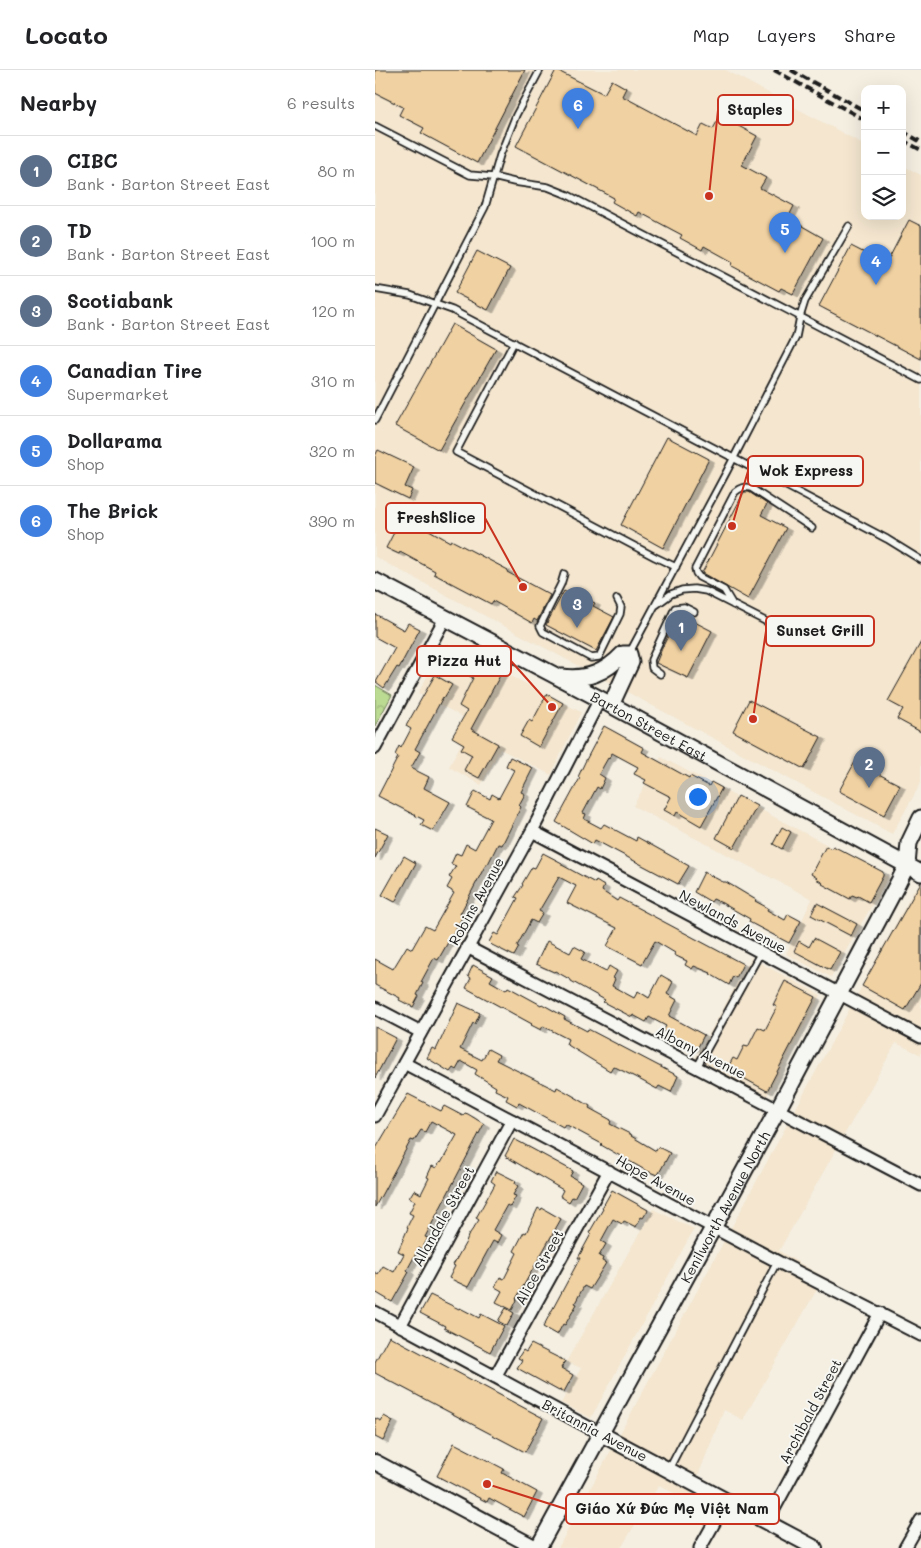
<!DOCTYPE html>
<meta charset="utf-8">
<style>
body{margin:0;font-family:Mali,sans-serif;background:#f2f2f2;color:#202124}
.controls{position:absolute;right:15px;top:15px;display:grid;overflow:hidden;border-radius:10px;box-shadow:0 5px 20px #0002}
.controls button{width:45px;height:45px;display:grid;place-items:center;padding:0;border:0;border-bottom:1px solid #e0e0e0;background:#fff;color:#202124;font:25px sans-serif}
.you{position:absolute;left:322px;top:726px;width:18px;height:18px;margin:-12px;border:4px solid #fff;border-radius:50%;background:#1a73e8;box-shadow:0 0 0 8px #1a73e833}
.badge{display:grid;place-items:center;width:32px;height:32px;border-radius:50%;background:#1a73e8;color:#fff;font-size:16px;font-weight:700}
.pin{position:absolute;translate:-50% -41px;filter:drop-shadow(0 1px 2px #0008)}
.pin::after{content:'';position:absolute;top:26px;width:18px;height:15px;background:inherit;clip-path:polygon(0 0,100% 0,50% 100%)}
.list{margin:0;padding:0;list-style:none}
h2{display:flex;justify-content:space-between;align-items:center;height:65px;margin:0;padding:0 20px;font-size:21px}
h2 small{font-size:16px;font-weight:400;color:#757577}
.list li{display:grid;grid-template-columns:32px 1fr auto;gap:15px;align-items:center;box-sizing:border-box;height:70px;padding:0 20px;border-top:1px solid #e0e0e0}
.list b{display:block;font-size:19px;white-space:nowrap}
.list p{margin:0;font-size:16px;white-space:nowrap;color:#757577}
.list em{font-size:16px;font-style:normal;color:#757577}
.icon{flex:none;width:28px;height:28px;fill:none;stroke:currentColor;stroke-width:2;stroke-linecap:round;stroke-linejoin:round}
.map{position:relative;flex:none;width:546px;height:1478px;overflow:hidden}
header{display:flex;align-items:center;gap:30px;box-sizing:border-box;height:70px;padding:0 25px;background:#fff;border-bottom:1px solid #e0e0e0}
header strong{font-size:24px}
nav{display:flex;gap:28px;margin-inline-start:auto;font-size:18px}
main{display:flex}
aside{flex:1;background:#fff}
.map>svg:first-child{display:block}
</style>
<header>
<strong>Locato</strong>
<nav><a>Map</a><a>Layers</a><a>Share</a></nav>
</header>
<main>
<aside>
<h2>Nearby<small>6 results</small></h2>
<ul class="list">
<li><span class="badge" style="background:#5c6f8a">1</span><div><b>CIBC</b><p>Bank · Barton Street East</p></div><em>80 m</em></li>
<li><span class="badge" style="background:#5c6f8a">2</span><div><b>TD</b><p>Bank · Barton Street East</p></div><em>100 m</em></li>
<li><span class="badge" style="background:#5c6f8a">3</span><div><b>Scotiabank</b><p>Bank · Barton Street East</p></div><em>120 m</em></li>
<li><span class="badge" style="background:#3f7fe0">4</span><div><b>Canadian Tire</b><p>Supermarket</p></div><em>310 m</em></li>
<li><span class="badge" style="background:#3f7fe0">5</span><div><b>Dollarama</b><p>Shop</p></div><em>320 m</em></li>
<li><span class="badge" style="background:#3f7fe0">6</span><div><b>The Brick</b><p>Shop</p></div><em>390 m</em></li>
</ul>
</aside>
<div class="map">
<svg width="546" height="1478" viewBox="0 0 546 1478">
<defs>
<pattern id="park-crowns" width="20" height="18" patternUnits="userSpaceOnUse" patternTransform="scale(1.25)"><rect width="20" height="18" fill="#bbda92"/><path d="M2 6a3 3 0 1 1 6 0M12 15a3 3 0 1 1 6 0" fill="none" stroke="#a0ba7d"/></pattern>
<filter id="shadow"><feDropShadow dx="5.5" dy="3" stdDeviation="0" flood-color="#0004"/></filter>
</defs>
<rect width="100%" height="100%" fill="#f5efe2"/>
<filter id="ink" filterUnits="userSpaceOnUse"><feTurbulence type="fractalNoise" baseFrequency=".02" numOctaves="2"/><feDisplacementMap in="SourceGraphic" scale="10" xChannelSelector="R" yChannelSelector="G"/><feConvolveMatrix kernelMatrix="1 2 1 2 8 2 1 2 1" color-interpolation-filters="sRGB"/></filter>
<g filter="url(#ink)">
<path fill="#f4e6cf" d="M0,0H351L490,75V146H527V95L546,105V713L517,764L0,487Z
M71,573L206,642L176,705L125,679L106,715L74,697L97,652L43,623Z
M286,687L513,807L456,907L411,884L437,829L258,736Z
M540,818L546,821V985L521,973L404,1181L449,1207L368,1350L349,1340L313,1431L284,1415L246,1478H183Z
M376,888L446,925L390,1029L319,991Z
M278,1139L319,1159L216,1348L186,1333L206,1298L191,1292Z"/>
<path fill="url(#park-crowns)" stroke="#6c7b57" d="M0,615L17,625L0,656Z"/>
<path fill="#f0d1a2" stroke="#1c1c1c" filter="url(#shadow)" d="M0,0H150L102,93L46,63L49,58L24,45L28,37L0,23Z
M181,0L229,24L237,10L251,18L247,26L322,66L328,54L338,59L345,46L382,66L367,95L391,108L385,118L419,136L413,148L448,168L418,224L406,218L404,221L357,196L358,192L329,176L327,180L305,168L307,165L264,142L262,146L237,132L239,128L141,76Z
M534,150L546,156V289L444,236L476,176L511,194Z
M102,181L135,198L113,240L80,223Z
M77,254L121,279L64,380L20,356Z
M292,367L334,389L288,478L246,455Z
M3,380L39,397L30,417L37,420L33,429L0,413V386Z
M369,422H374L392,434L386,445L411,458L373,529L327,503Z
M28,445L75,472L76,470L133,500L132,502L175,525L162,551L159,549L157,553L118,531L116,534L59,504L60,501L25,482L24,484L11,478Z
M189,521L196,525L197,522L220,533L218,536L239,547L221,581L171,555Z
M0,544L29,560L33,553L45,559L24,598L22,597L9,618L1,612L20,578L0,567Z
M304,544L337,561L313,608L281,593L288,576Z
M546,572V662L522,649L528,639L513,631Z
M95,585L127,602L96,659L123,674L104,708L89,700L97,685L86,679L89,674L77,667L92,641L84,636L98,608L86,601Z
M60,605L77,615L69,628L68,627L40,679L45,682L36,698L54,707L49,718L75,732L58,761L46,755L49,750L3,726L23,687L20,685L24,676L26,678L36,659L31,656Z
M172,624L188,633L164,677L145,666L154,650L157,652Z
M374,630L446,667L429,699L358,661Z
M229,656L269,678L267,682L314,708L315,706L334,716L336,712L347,718L326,756L302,742L300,746L289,740L296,727L269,713L271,710L259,704L263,697L237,683L234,689L233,688L224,704L230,708L225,719L222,717L208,743L211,744L209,749L226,758L229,754L261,771L262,767L314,796L303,814L220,770L218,774L181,752L205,708L203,707L210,692Z
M135,687L158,698L146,722L150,724L144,735L146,737L127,775L123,774L113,794L110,796L85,844L88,846L63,890L59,888L46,912L48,913L42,925L44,926L38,937L24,930L25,928L0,915V889L18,899L32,876L37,879L50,856L58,860L79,823L77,822V821L72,818L77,809L74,807L81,796L76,794L81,783L86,785L91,774L100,779L116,749L92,737L100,721L115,729L117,724L124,728L139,700L131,696Z
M480,692L525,715L509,745L464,721Z
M363,726L382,736L359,778L341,768Z
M407,757L416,762L407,779L398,774Z
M0,758L13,764L0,788Z
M451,776L456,779L458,776L508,802V806L494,832L483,826L482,827L477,825L475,829L447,814L448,813L441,809L442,808L436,804Z
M168,783L187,793V795L220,813L221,811L229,816L227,821L242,831L244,828L368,894L361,908L358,906L354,915L335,904L336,903L319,896L317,899L310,895L312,891L299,885L300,883L280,871L267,894L232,876L242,858L192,833L201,816L184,807L164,841L168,843L162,853L156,850L142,876L144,877L139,886L117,875L114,872L119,863L123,865L143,828L140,827L148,815L147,814L157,797L160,798Z
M29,786L41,793L20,832L7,825Z
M329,802L348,812H351L381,830L380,831L393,838L392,840L410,850L413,844L426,851L414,873L374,852L375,849L347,833L338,829L336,832L319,822Z
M546,812V913L530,940L487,916Z
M442,833L482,854L476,866L436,845Z
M439,868L465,882L455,900L419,881L424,871L434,877Z
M172,871L195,883L199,876L210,882L206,889L231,902L234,896L242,901L238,908L240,909L237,916L259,928L263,921L274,928L286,905L298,912L292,924L302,930L294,946L329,965L322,979L318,977L317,979L301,971L302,969L288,961L291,956L274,947L271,952L258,945L257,947L228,932L230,930L196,911V910L180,901L179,902L161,894Z
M98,895L118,906L115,911L131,920L133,917L166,935L167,934L190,947L189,949L212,961L213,959L303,1006L296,1022L284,1016L282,1019L260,1007L238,996L235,1001L191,974L193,969L168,956L166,960L156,955L157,954L91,918L96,908L93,906Z
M410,911L441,927L392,1021L352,999L358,988L362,990L369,976L373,977L383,957L390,960L402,937L398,935Z
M83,933L105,943L100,954L98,953L85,979L107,990L113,979L124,985L121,990L181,1020L182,1017L193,1023L215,1036L214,1038L236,1050L235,1054L257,1065L256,1066L281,1081L283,1077L295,1083L284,1103L282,1105L270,1100L226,1075L227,1074L190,1054L188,1057L144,1033L142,1036L131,1030L133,1026L120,1020L121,1017L100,1004L102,1000L86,991L81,1000L78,998L75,1002L52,988L57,978L61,980Z
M0,957L21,968L0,1008Z
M33,1024L66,1041L69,1036L88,1046L90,1043L93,1044L109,1054L50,1167L53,1168L47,1179L44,1178L32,1200L34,1202L17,1232L0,1222V1202L3,1204L8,1196L19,1202L29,1184L23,1181L33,1158L32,1157L38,1145L34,1143L40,1131L34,1128L39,1120L46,1124L54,1108L52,1107L57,1096L61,1098L65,1092L66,1093L82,1065L56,1051L50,1062L46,1060L39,1071L36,1070L0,1137V1080Z
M139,1069L198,1101L195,1106L207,1113L199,1128L197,1127L194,1132L185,1126L188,1120L130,1086Z
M121,1101L141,1111L140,1114L143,1116L138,1125L141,1126L135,1137L132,1135L118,1160L126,1165L122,1173L118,1171L93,1217L74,1208L80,1196L78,1195L91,1172L93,1166L104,1150L101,1148L120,1114L116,1111Z
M237,1120L273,1140L268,1148L266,1147L261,1157L249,1151L247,1154L238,1149L226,1171L231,1174L224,1186L228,1188L227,1191L231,1193L215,1219L209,1216L200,1233L202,1234L190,1255L188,1254L182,1265L168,1257L205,1188H203L216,1164L214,1163L228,1139L227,1138Z
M163,1138L166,1140L167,1138L186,1149L141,1229L142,1230L137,1240L121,1232L127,1221L120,1217L125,1207L129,1209L142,1183L139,1181L149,1162L151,1163Z
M55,1225L84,1239L85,1238L104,1248L106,1244L129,1256L115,1282L69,1258L70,1256L45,1243Z
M131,1238L139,1243L132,1256L123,1251Z
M14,1266L168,1348L150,1382L0,1303V1292Z
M156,1274L190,1291L186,1298L198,1305L189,1322L185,1320L184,1321L142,1298L147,1290L143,1288L148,1280L151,1282Z
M9,1346L18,1351L8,1371L0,1367V1348L6,1351Z
M79,1373L129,1399L127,1403L162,1422L149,1447L114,1428L112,1432L62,1406Z"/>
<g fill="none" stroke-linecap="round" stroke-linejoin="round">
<g stroke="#1c1c1c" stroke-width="9">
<path id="service" d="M0,56L95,105L118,107L139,112L173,117L193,125L546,310
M0,219L35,225L77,240L512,469L546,490
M139,272L81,382L280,487L301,497
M0,350L110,137L125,85L141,45L165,0
M189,504L186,514L165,556L168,562L216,588L224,587L245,544L246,537L242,529
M281,535L296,524L307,520L319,519L331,521L390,551
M358,535L349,520L324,507L321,503L320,499L360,422C365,418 369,416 376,418L437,458
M255,582L352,401L421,267L425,247L430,231L474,156
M285,604L277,598L276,590L300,538L309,537L319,542
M322,997L386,882
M294,1399L402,1192"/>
</g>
<g stroke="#1c1c1c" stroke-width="15">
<path id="minor" d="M0,678L70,548
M157,761L546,967
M92,877L546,1115
M0,938L46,962
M29,993L409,1195L546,1265
M0,1046L157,761L225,629
M0,1242L226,1364
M25,1256L137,1050
M120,1307L234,1101
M392,1452L505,1243
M325,1478L352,1430
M530,1478L546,1450"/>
</g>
<g stroke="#1c1c1c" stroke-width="18">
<path id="tertiary" d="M226,1364L440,1478
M0,1392L161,1478"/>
</g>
<g stroke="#1c1c1c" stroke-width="19">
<g id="secondary">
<path id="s1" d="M0,511L225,629L546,803"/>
<path d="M187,607C212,610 230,603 248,584H254L256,592L236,635"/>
<path id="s2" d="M163,1478L403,1039L523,813L532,795L534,773L546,748"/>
</g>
</g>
<use href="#service" stroke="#f6f6f2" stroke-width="5.5"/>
<use href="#minor" stroke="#f6f6f2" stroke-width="11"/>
<use href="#tertiary" stroke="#f6f6f2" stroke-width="14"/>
<use href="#secondary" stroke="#f6f6f2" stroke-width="15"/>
<path stroke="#1c1c1c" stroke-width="4" stroke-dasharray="8 4" stroke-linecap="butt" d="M399,0L490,50
M416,0L490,41
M527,61L546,72
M527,70L546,80"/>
</g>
</g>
<g text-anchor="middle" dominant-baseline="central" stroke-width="4" stroke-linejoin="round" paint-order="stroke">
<g font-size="14" fill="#1c1c1c" stroke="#f6f6f2">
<text stroke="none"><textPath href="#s1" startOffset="310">Barton Street East</textPath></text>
<text transform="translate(101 831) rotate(-61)">Robins Avenue</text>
<text transform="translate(358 851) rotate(28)">Newlands Avenue</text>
<text transform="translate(326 982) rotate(27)">Albany Avenue</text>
<text transform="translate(281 1110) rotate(29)">Hope Avenue</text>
<text stroke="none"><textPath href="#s2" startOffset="389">Kenilworth Avenue North</textPath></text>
<text transform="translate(68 1146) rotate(-61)">Allandale Street</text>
<text transform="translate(164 1197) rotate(-61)">Alice Street</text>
<text transform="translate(435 1341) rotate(-62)">Archibald Street</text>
<text transform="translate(220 1360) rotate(28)">Britannia Avenue</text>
</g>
</g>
<path fill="none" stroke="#c8321e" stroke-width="2" d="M334 126L343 40M357 456L373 401M148 517L110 448M378 649L391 561M177 637L136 591M112 1414L191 1439"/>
<g fill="#c8321e" stroke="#f6f6f2" stroke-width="2">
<circle cx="334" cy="126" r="5"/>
<circle cx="357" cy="456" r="5"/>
<circle cx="148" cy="517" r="5"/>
<circle cx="378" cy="649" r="5"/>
<circle cx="177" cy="637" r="5"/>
<circle cx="112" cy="1414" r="5"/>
</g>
<g fill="#f6f6f2" stroke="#c8321e" stroke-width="2">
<rect x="343" y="25" width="75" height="30" rx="5"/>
<rect x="373" y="386" width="115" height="30" rx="5"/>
<rect x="11" y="433" width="99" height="30" rx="5"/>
<rect x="391" y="546" width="108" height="30" rx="5"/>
<rect x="42" y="576" width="94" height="30" rx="5"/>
<rect x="191" y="1424" width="213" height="30" rx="5"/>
</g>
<g font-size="15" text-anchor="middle" font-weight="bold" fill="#1c1c1c">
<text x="380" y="45">Staples</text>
<text x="431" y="406">Wok Express</text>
<text x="61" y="453">FreshSlice</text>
<text x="445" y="566">Sunset Grill</text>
<text x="89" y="596">Pizza Hut</text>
<text x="297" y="1444">Giáo Xứ Đức Mẹ Việt Nam</text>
</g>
</svg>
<div class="controls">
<button>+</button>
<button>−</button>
<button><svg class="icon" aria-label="layers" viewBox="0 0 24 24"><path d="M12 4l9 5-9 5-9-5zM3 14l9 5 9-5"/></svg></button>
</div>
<div class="you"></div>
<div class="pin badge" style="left:306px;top:581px;background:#5c6f8a">1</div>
<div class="pin badge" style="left:494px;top:718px;background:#5c6f8a">2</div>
<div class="pin badge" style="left:202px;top:558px;background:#5c6f8a">3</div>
<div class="pin badge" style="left:501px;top:215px;background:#3f7fe0">4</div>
<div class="pin badge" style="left:410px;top:183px;background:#3f7fe0">5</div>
<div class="pin badge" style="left:203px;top:59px;background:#3f7fe0">6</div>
</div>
</main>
